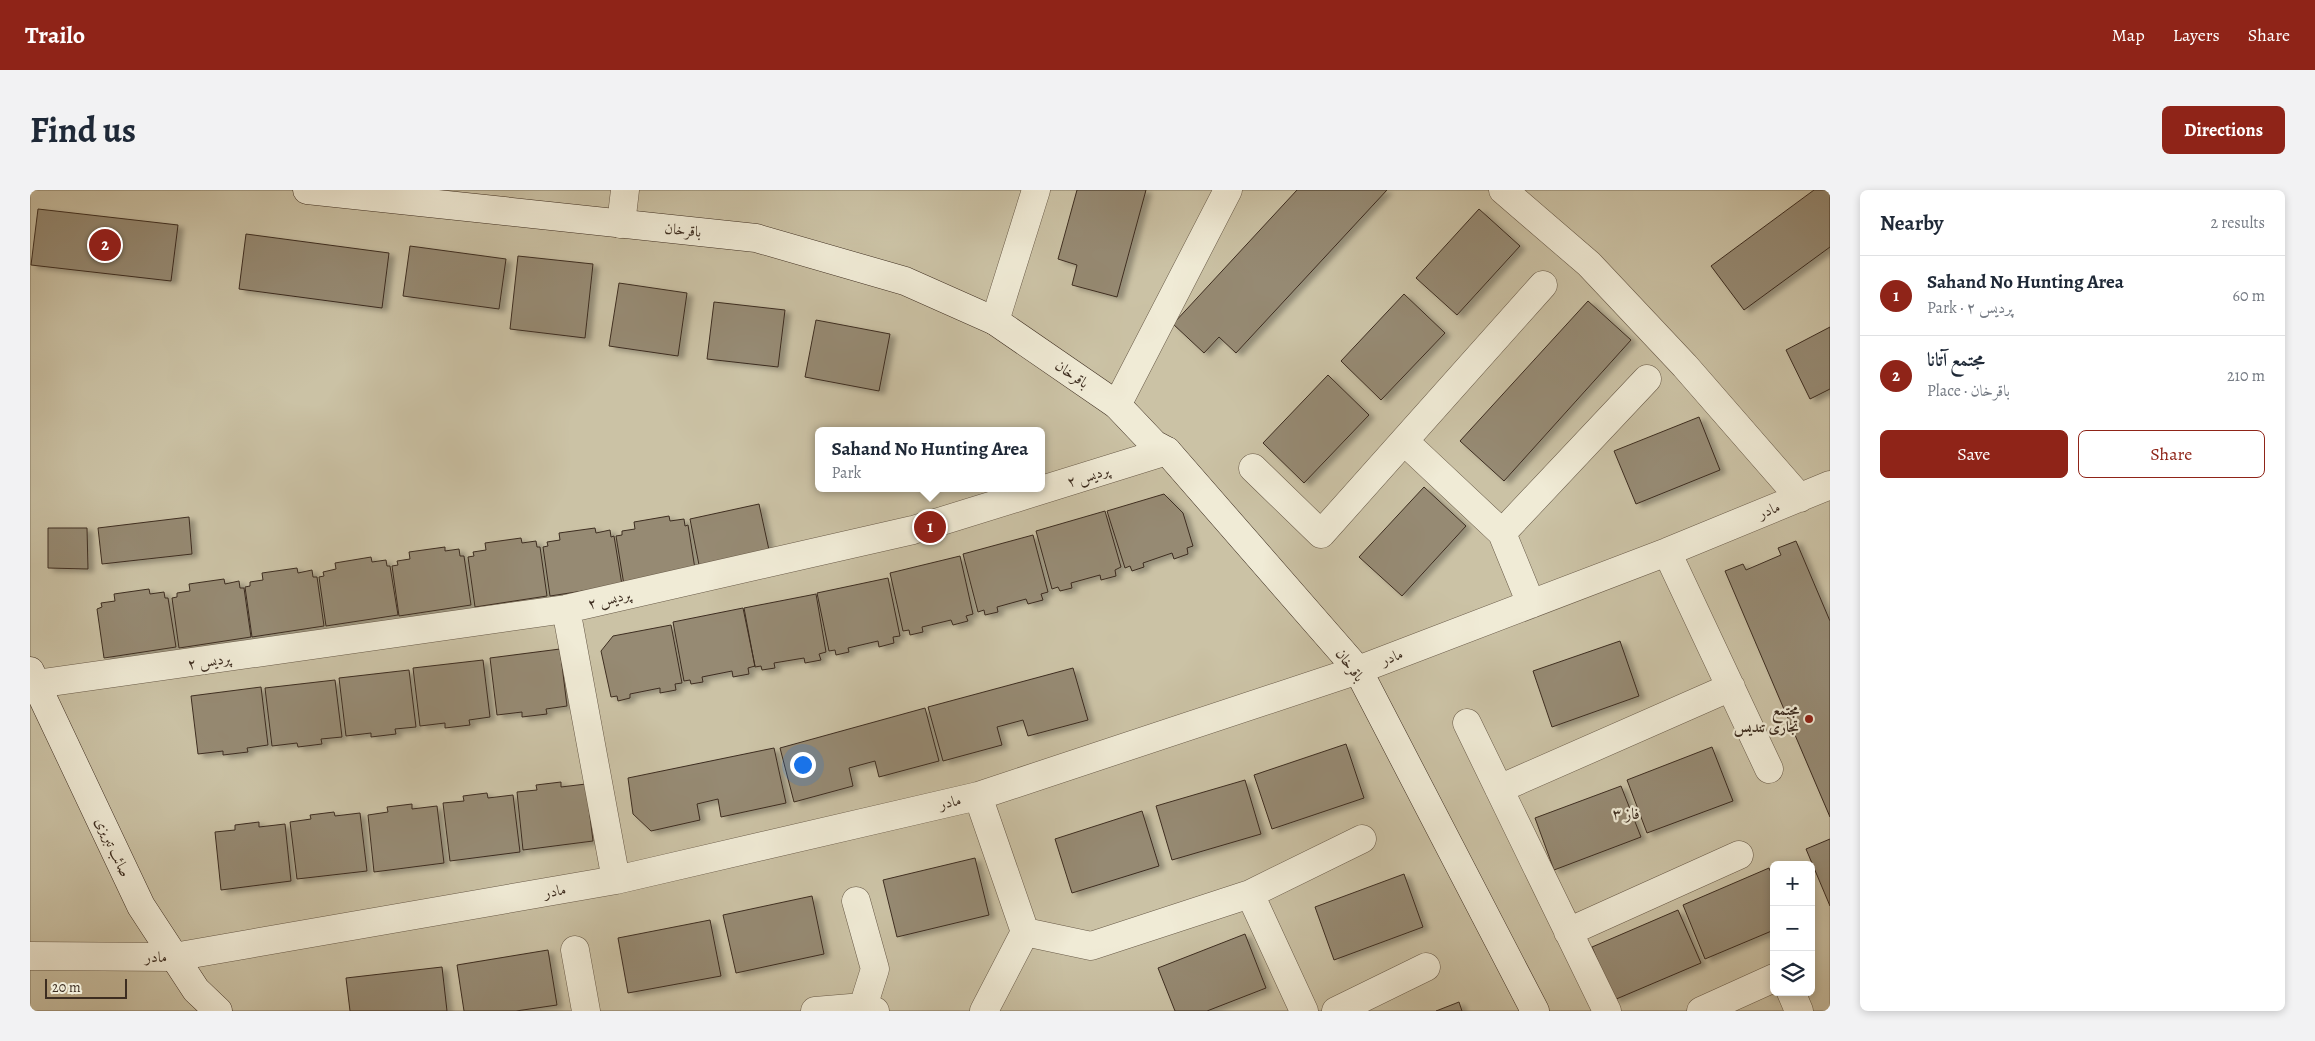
<!DOCTYPE html>
<meta charset="utf-8">
<style>
body{margin:0;font-family:Alegreya,Amiri,serif;background:#f2f2f3;color:#1f2937}
.controls{position:absolute;right:15px;bottom:15px;display:grid;overflow:hidden;border-radius:8px;box-shadow:0 2px 8px #0003}
.controls button{width:45px;height:45px;display:grid;place-items:center;padding:0;border:0;border-bottom:1px solid #e0e1e3;background:#fff;color:#1f2937;font:25px sans-serif}
.scale{position:absolute;left:15px;bottom:12px;width:82px;box-sizing:border-box;padding-left:5px;border:2px solid #3d2d20;border-top:0;font-size:14px;line-height:18px;white-space:nowrap;color:#3d2d20;-webkit-text-stroke:4px #f0ebd6;paint-order:stroke}
.you{position:absolute;left:772px;top:574px;width:18px;height:18px;margin:-12px;border:4px solid #fff;border-radius:50%;background:#1a73e8;box-shadow:0 0 0 8px #1a73e833}
.badge{display:grid;place-items:center;width:32px;height:32px;border-radius:50%;background:#8f2418;color:#fff;font-size:16px;font-weight:700}
.pin{position:absolute;translate:-50% -50%;border:2px solid #fff;box-shadow:0 1px 5px #0006}
.popup{position:absolute;left:785px;top:237px;width:230px;height:65px;box-sizing:border-box;display:grid;place-content:center;border-radius:8px;background:#fff;filter:drop-shadow(0 1px 4px #0005);font-size:16px;white-space:nowrap;color:#747a83}
.popup b{font-size:19px;color:#1f2937}
.popup::after{content:'';position:absolute;left:50%;top:100%;margin-left:-10px;border:10px solid transparent;border-top-color:#fff}
.list{margin:0;padding:0;list-style:none}
h2{display:flex;justify-content:space-between;align-items:center;height:65px;margin:0;padding:0 20px;font-size:21px}
h2 small{font-size:16px;font-weight:400;color:#747a83}
.list li{display:grid;grid-template-columns:32px 1fr auto;gap:15px;align-items:center;box-sizing:border-box;height:80px;padding:0 20px;border-top:1px solid #e0e1e3}
.list b{display:block;font-size:19px;white-space:nowrap}
.list p{margin:0;font-size:16px;white-space:nowrap;color:#747a83}
.list em{font-size:16px;font-style:normal;color:#747a83}
.actions{display:flex;gap:10px;padding:15px 20px}
.actions a{flex:1;padding:11px 0;border:1px solid #8f2418;border-radius:8px;text-align:center;font-size:18px;color:#8f2418}
.actions .main{background:#8f2418;color:#fff}
.icon{flex:none;width:28px;height:28px;fill:none;stroke:currentColor;stroke-width:2;stroke-linecap:round;stroke-linejoin:round}
.map{position:relative;flex:none;width:1800px;height:821px;overflow:hidden;border-radius:8px}
header{display:flex;align-items:center;gap:30px;box-sizing:border-box;height:70px;padding:0 25px;background:#8f2418;color:#fff}
header strong{font-size:24px}
nav{display:flex;gap:28px;margin-inline-start:auto;font-size:18px}
.intro{display:flex;align-items:center;justify-content:space-between;box-sizing:border-box;height:120px;padding:0 30px}
h1{margin:0;font-size:35px}
.button{padding:12px 22px;border-radius:8px;background:#8f2418;color:#fff;font-size:18px;font-weight:700}
main{display:flex;gap:30px;padding:0 30px}
aside{flex:1;background:#fff;border-radius:8px;box-shadow:0 2px 8px #0003}
.map>svg:first-child{display:block}
</style>
<header>
<strong>Trailo</strong>
<nav><a>Map</a><a>Layers</a><a>Share</a></nav>
</header>
<div class="intro"><h1>Find us</h1><a class="button">Directions</a></div>
<main>
<div class="map">
<svg width="1800" height="821" viewBox="0 0 1800 821">
<defs>
<filter id="shadow"><feDropShadow dx="5.5" dy="3" stdDeviation="2.5" flood-color="#0004"/></filter>
</defs>
<rect width="100%" height="100%" fill="#e8e0c0"/>
<filter id="stains"><feTurbulence type="fractalNoise" baseFrequency=".004" numOctaves="4"/><feColorMatrix values="0 0 0 0 .2 0 0 0 0 .09 0 0 0 0 .02 0 0 0 .5 -.17"/></filter>
<radialGradient id="worn" r=".72"><stop offset=".6" stop-color="#630" stop-opacity="0"/><stop offset="1" stop-color="#630" stop-opacity=".3"/></radialGradient>
<path fill="#cbc2a5" stroke="#847862" fill-rule="evenodd" d="M0,0H1800V821H0ZM789,241H1011V298H789ZM1744,675H1781V802H1744Z"/>
<path fill="#968a73" stroke="#3d2d20" filter="url(#shadow)" d="M1047,0H1116L1087,107L1042,95L1047,75L1028,69Z
M1267,0H1357L1206,163L1189,147L1174,163L1143,134Z
M1784,0H1800V57L1714,120L1681,76Z
M8,19L148,35L141,91L1,75Z
M1449,19L1490,56L1427,125L1386,88Z
M216,44L359,63L352,118L209,99Z
M380,56L476,69L469,119L373,106Z
M488,66L563,74L555,148L480,139Z
M589,93L657,103L648,166L579,156Z
M1374,104L1415,143L1351,210L1311,171Z
M1558,111L1601,150L1474,291L1430,251Z
M684,112L755,120L748,177L677,169Z
M786,130L860,144L849,201L775,187Z
M1800,137V199L1780,209L1756,160Z
M1298,185L1339,225L1274,293L1233,253Z
M1669,227L1690,280L1606,314L1584,261Z
M1394,297L1436,336L1372,406L1329,367Z
M1134,304L1153,323L1163,356L1157,358L1158,364L1144,369L1142,363L1113,373L1114,377L1102,381L1100,376L1095,378L1077,321Z
M729,314L739,360L669,375L660,329Z
M1075,321L1091,377L1085,380L1086,386L1071,390L1070,385L1041,393L1042,398L1030,401L1028,397L1022,399L1006,341Z
M639,326L640,331L654,329L655,336L658,335L666,385L594,395L586,346L592,345V341L605,339L604,332Z
M159,327L162,364L72,374L68,338Z
M18,338H57L58,379L18,378Z
M565,338L566,343L580,340L581,347L584,346L592,395L520,406L513,357L518,356L517,352L530,350L529,343Z
M1003,345L1018,402L1011,404L1013,410L998,414L996,409L967,417L968,422L955,425L954,420L948,422L933,364Z
M491,348L492,353L506,351L507,357H510L517,406L445,417L438,367L444,366L443,362L456,360L455,353Z
M1766,351L1800,431V627L1695,381L1713,374L1716,380L1751,365L1748,358Z
M415,357V361L429,359L430,366H434L441,415L369,426L362,376L368,375L367,371L380,369L379,362Z
M930,366L943,424L936,426L938,431L923,435L921,430L892,437L893,442L880,445L879,440L873,441L860,383Z
M341,367L342,372L356,370L357,376H360L368,425L296,436L289,387L294,386L293,382L306,379L305,373Z
M267,378L268,383L282,380L283,387H287L294,436L222,447L215,397L220,396V392L233,390L232,383Z
M858,388L870,446L863,447L864,453L849,457L848,451L818,458L819,462L806,465L805,460L799,461L787,403Z
M194,389L195,394L209,391L210,398H214L221,447L149,458L142,408L147,407V403L160,401L159,394Z
M119,399L120,404L134,402L135,408H138L146,457L74,468L67,419L72,417L71,413L85,411L84,404Z
M786,404L796,462L789,464L791,470L775,473L774,468L744,473L745,478L732,480L731,476L725,477L714,418Z
M713,418L725,476L718,478L719,484L703,487L702,481L672,487L673,492L661,494L660,490L654,491L643,432Z
M641,435L652,493L645,494L646,500L630,503V498L600,504V508L588,511L587,506L581,507L571,461L583,446Z
M1590,451L1609,506L1522,537L1503,481Z
M530,459L537,516L516,519L517,524L492,527V522L467,525L460,468Z
M453,470L460,527L439,530L440,535L415,538V533L390,536L383,478Z
M1043,478L1058,530L998,546L993,530L967,537L972,555L913,571L898,517Z
M379,480L386,537L365,539L366,544L341,547V543L316,546L309,488Z
M305,490L312,547L291,549L292,554L268,557L267,553L242,556L235,498Z
M231,497L238,555L217,558L218,562L193,565V561L168,564L161,506Z
M895,518L909,571L849,587L845,571L819,578L823,596L764,612L750,558Z
M1316,554L1334,608L1242,639L1224,585Z
M1682,557L1703,611L1617,643L1597,590Z
M744,558L756,613L691,627L688,609L667,614L670,630L621,641L603,624L598,588Z
M1215,590L1231,644L1142,670L1126,616Z
M531,592V597L556,594L563,651L493,660L487,602L507,600L506,595Z
M1591,596L1611,647L1524,680L1505,628Z
M457,603L458,608L483,605L490,662L420,671L413,613L434,611L433,606Z
M382,614V619L407,616L414,673L344,682L338,625L358,622L357,617Z
M1112,621L1129,676L1042,703L1025,649Z
M304,622L305,626L330,623L337,681L267,689L260,632L281,629L280,625Z
M229,632V637L255,634L261,691L191,700L185,642L205,640V635Z
M1800,649V716L1776,659Z
M945,668L959,725L867,747L853,690Z
M1739,678L1744,690V740L1675,769L1653,715Z
M1374,684L1393,737L1304,770L1285,717Z
M782,706L794,764L706,783L693,725Z
M1648,720L1671,773L1584,810L1562,757Z
M680,730L691,786L598,803L588,748Z
M1215,744L1236,798L1177,821H1145L1128,778Z
M518,760L527,815L486,821H434L427,775Z
M412,777L417,821H320L316,788Z
M1429,812L1432,821H1406Z"/>
<g fill="none" stroke-linecap="round" stroke-linejoin="round">
<g stroke="#685a48" stroke-width="29">
<path id="minor" d="M1473,0L1559,74L1655,176L1770,308
M591,34L595,0
M965,131L1006,0
M1087,215L1198,0
M1374,251L1472,343L1501,414
M1223,278L1291,344L1513,95
M1472,343L1617,189
M1637,362L1739,579
M536,419L586,690
M0,495L536,419L883,340L1137,261
M1437,533L1577,821
M1469,599L1701,497
M948,606L995,742L954,821
M1220,704L1274,821
M826,711L845,779L833,817
M995,742L1061,756L1220,704L1332,649
M1538,742L1709,665
M545,760L556,821
M0,766L144,767L586,690L948,606L1328,480L1637,362L1800,295
M1761,802L1769,821
M785,821L833,817L845,821
M1306,821L1396,777
M1671,821L1744,788"/>
</g>
<g stroke="#3d2d20" stroke-width="29">
<path id="secondary" d="M277,0L726,48L875,91L965,131L1087,215L1124,254L1137,261L1328,480L1505,821
M0,481L111,716L166,800L188,821"/>
</g>
<use href="#minor" stroke="#f0ebd6" stroke-width="28"/>
<use href="#secondary" stroke="#f0ebd6" stroke-width="28"/>
</g>
<circle fill="#8f2418" stroke="#f0ebd6" stroke-width="2" cx="1779" cy="529" r="5"/>
<g text-anchor="middle" dominant-baseline="central" stroke-width="4.5" stroke-linejoin="round" paint-order="stroke">
<g font-size="15" fill="#3d2d20" stroke="#f0ebd6">
<text transform="translate(653 40) rotate(6)">باقرخان</text>
<text transform="translate(1042 184) rotate(35)">باقرخان</text>
<text transform="translate(1058 286) rotate(-17)">پردیس ۲</text>
<text transform="translate(1739 320) rotate(-22)">مادر</text>
<text transform="translate(579 409) rotate(-13)">پردیس ۲</text>
<text transform="translate(1362 467) rotate(-21)">مادر</text>
<text transform="translate(179 471) rotate(-8)">پردیس ۲</text>
<text transform="translate(1320 475) rotate(53)">باقرخان</text>
<text transform="translate(920 612) rotate(-13)">مادر</text>
<text transform="translate(83 657) rotate(65)">صائب تبریزی</text>
<text transform="translate(525 701) rotate(-10)">مادر</text>
<text x="126" y="767">مادر</text>
</g>
<g font-size="15" font-weight="bold" fill="#3d2d20" stroke="#f0ebd6" text-anchor="end">
<text x="1769" y="520">مجتمع<tspan x="1769" dy="17">تجاری تندیس</tspan></text>
</g>
<g font-size="16" fill="#3d2d20" stroke="#f0ebd6">
<text x="1596" y="624">فاز ۳</text>
</g>
</g>
<rect width="100%" height="100%" filter="url(#stains)"/>
<rect width="100%" height="100%" fill="url(#worn)"/>
</svg>
<div class="controls">
<button>+</button>
<button>−</button>
<button><svg class="icon" aria-label="layers" viewBox="0 0 24 24"><path d="M12 4l9 5-9 5-9-5zM3 14l9 5 9-5"/></svg></button>
</div>
<div class="scale">20 m</div>
<div class="you"></div>
<div class="pin badge" style="left:900px;top:337px">1</div>
<div class="popup"><b>Sahand No Hunting Area</b>Park</div>
<div class="pin badge" style="left:75px;top:55px">2</div>
</div>
<aside>
<h2>Nearby<small>2 results</small></h2>
<ul class="list">
<li><span class="badge">1</span><div><b>Sahand No Hunting Area</b><p>Park · پردیس ۲</p></div><em>60 m</em></li>
<li><span class="badge">2</span><div><b>مجتمع آتانا</b><p>Place · باقرخان</p></div><em>210 m</em></li>
</ul>
<div class="actions"><a class="main">Save</a><a>Share</a></div>
</aside>
</main>
